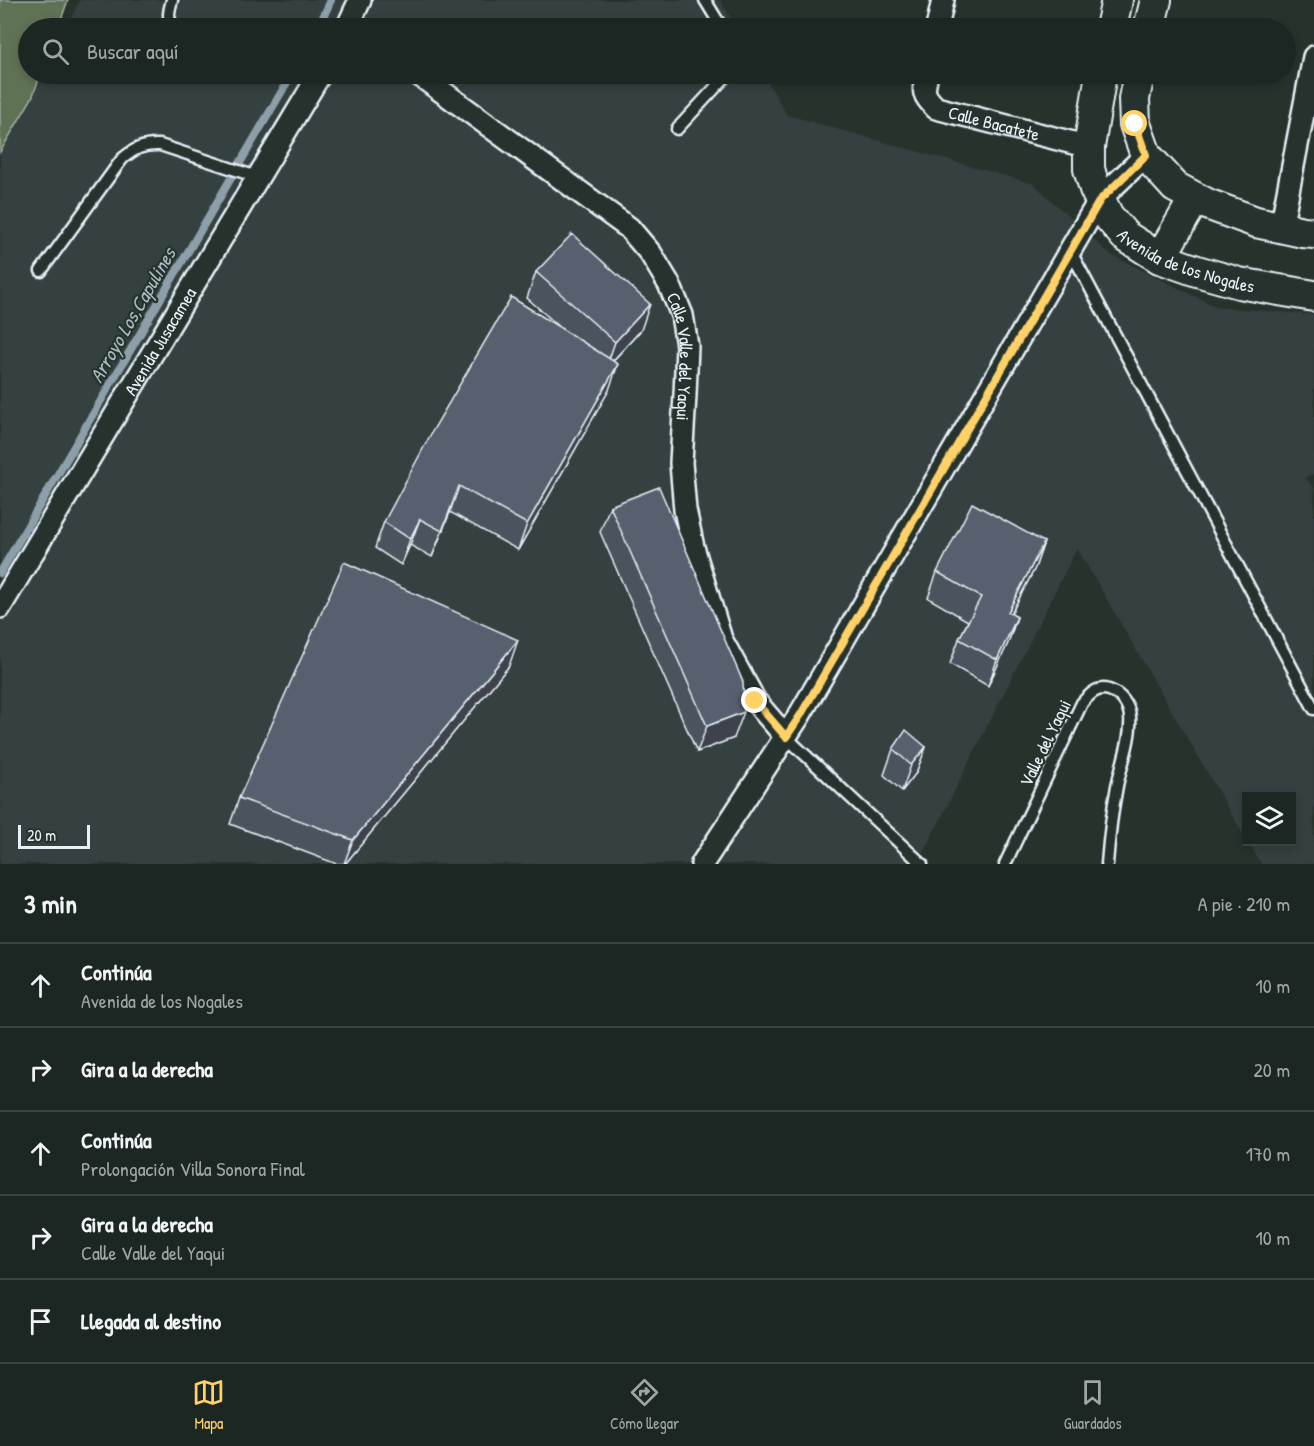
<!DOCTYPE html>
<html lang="es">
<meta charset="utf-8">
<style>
body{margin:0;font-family:"Patrick Hand",sans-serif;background:#29322f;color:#f1f3f6}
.controls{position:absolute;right:18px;bottom:18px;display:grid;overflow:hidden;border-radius:0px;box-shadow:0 3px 9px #0003}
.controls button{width:54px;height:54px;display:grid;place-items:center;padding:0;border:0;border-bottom:2px solid #3a4340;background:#1c2622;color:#f1f3f6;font:30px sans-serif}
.scale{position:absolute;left:18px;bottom:15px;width:72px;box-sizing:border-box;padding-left:6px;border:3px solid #e8f1f8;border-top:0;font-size:16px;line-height:21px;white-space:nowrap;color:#e8f1f8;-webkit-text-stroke:4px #26332d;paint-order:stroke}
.stop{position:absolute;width:18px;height:18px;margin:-14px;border:4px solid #ffd166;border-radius:50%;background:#fff}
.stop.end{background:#ffd166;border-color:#fff;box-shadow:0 2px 6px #0008}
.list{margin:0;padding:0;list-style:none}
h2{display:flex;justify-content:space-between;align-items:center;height:78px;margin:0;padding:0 24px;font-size:26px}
h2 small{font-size:20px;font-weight:400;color:#a0a5a5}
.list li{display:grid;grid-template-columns:39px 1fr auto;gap:18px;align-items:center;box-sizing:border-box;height:84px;padding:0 24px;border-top:2px solid #3a4340}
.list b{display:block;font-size:22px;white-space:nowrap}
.list p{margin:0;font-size:20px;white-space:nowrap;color:#a0a5a5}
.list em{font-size:20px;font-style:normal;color:#a0a5a5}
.icon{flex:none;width:33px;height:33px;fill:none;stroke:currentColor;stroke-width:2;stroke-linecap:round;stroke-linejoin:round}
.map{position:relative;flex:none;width:1314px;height:864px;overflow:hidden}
.search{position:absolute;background:#1c2622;box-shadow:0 3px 9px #0003;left:18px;right:18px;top:18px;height:66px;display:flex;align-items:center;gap:15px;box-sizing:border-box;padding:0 21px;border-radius:33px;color:#a0a5a5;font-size:22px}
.sheet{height:498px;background:#1c2622}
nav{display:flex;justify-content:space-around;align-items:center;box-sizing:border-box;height:84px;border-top:2px solid #3a4340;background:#1c2622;font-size:16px;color:#a0a5a5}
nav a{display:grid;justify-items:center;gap:3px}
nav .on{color:#ffd166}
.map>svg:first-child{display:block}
</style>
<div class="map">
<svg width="1314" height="864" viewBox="0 0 1314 864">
<rect width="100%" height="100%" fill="#26332d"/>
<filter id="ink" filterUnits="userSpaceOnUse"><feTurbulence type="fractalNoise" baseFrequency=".0167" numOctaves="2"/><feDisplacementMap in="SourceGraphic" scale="12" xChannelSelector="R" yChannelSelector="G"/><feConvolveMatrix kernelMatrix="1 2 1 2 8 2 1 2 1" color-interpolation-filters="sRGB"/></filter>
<g filter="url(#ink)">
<path fill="#354040" d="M80,0H720L737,28H66Z
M44,74H763L787,115L1034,184L1109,254L1217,307L1314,315V474L1305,477L1314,488V864H1261L1248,842H1292V796H1246V839L1077,548L936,828L916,864H0V152L32,98Z"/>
<path fill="#617255" stroke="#a4b2a6" stroke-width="1.5" d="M0,0H68L58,28H28V74H41L32,98L0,152Z"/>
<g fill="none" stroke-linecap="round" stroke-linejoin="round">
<path stroke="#8da0a9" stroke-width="8" d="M318,28L331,0
M0,573L292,74"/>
<g stroke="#e8f1f8" stroke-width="15">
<path id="service" d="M172,0C169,11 166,19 175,28
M705,0L722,28
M677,129L728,74
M1070,250L1314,709
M41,271L122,159C134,149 143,144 160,145L257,177
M786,737L922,864
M1005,864L1082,703C1089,695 1097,686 1109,690C1121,694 1129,705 1130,717C1132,737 1121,766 1117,786C1112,812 1109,838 1107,864"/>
</g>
<g stroke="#e8f1f8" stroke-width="26">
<g id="minor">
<path d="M347,28L360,0"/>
<path d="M937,28L943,0"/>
<path id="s1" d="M418,74L629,228L651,254L669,284L682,315L687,346L685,395L681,463L685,510L693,547L721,639L755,701L786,737"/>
<path id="s2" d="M927,74C923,92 922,94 936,108L1089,147"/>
<path d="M1281,228L1314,57"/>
<path id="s3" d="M0,607L320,74"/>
<path d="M702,864L799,716L1100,199L1146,155"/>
</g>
</g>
<g stroke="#e8f1f8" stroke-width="34">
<g id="secondary">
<path d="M1111,28L1117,0"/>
<path d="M1149,28L1156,0"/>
<path id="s4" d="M1101,74L1089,147V169L1095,189L1108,216L1125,236L1160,258L1197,271L1239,283L1314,296"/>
<path d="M1139,74L1134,99L1135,124L1146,155L1175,187L1207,204L1256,222L1303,232L1314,233"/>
<path d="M1160,258L1195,198"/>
</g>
</g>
<use href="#service" stroke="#26332d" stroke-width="10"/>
<use href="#minor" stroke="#26332d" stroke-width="21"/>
<use href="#secondary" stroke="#26332d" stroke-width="30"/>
</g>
<path fill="#4b535f" stroke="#e8f1f8" stroke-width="1.5" d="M536,272L641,330L613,361L609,390L518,550L450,512L432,557L410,545L401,565L375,548L384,522L562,329L527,298Z
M610,506L734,738L697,752L600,532Z
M1044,542L1035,568L1011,614L1017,617L1008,643L988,686L950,664L959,639L968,621L928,598L937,572Z
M509,666L345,864H337L230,824L239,798Z
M926,747L916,773L902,791L884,775L893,749Z"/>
<path fill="#3d434d" stroke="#e8f1f8" stroke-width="1.5" d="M650,304L641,330L606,368L615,342Z
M618,364L609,390L518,550L527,524Z
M459,486L450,512L432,557L442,531Z
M420,519L410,545L401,565L410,539Z
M1044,542L1035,568L998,638L1008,612Z
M1017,617L1008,643L988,686L997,660Z
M518,640L509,666L345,864H344L353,840Z
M744,712L734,738L697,752L707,726Z
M926,747L916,773L902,791L911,765Z"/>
<path fill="#57606e" stroke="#e8f1f8" stroke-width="1.5" d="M572,234L650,304L615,342L536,272Z
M511,297L618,364L527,524L459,486L442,531L420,519L410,539L384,522L433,430Z
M659,487L743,682L744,712L707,726L610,506Z
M972,503L1044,542L1008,612L1017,617L997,660L959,639L981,597L937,572Z
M344,562L518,640L353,840L239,798Z
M906,730L926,747L911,765L893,749Z"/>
</g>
<g fill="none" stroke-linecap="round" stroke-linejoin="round" filter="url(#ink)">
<path stroke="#ffd166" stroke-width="8" d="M755,701L786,737L800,716L1100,200L1146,155L1135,124"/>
</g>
<g text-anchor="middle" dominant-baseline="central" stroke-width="4.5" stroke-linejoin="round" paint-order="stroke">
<g font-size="18" fill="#e8f1f8" stroke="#26332d">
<text stroke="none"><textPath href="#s2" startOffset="98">Calle Bacatete</textPath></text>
<text stroke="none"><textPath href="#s4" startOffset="240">Avenida de los Nogales</textPath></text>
<text stroke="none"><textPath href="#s3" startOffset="310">Avenida Jusacamea</textPath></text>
<text stroke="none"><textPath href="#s1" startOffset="405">Calle Valle del Yaqui</textPath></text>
<text transform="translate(1045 743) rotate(-64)">Valle del Yaqui</text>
</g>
<g font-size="20" font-style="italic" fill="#abbbc3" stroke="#26332d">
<text transform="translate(132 315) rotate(-60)">Arroyo Los,Capulines</text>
</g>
</g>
</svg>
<div class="controls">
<button><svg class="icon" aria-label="layers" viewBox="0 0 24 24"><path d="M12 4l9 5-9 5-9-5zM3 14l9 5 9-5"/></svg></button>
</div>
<div class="scale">20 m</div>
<div class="stop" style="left:1135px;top:124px"></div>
<div class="stop end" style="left:755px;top:701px"></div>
<div class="search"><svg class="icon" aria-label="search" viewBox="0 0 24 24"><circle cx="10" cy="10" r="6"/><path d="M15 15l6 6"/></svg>Buscar aquí</div>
</div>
<section class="sheet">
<h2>3 min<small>A pie · 210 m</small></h2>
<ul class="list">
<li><svg class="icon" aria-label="ahead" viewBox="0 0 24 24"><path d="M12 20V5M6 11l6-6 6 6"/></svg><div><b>Continúa</b><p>Avenida de los Nogales</p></div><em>10 m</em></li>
<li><svg class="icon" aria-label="right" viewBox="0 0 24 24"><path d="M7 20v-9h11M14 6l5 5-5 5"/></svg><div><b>Gira a la derecha</b></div><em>20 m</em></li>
<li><svg class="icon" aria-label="ahead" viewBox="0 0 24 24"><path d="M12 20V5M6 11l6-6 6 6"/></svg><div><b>Continúa</b><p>Prolongación Villa Sonora Final</p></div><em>170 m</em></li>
<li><svg class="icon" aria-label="right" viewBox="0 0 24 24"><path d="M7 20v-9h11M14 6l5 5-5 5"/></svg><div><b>Gira a la derecha</b><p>Calle Valle del Yaqui</p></div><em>10 m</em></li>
<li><svg class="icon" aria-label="arrive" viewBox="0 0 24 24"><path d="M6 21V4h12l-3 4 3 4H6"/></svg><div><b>Llegada al destino</b></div></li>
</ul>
</section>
<nav>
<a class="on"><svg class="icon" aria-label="map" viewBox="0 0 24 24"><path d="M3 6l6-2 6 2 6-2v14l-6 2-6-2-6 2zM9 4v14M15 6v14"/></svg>Mapa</a>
<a><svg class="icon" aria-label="directions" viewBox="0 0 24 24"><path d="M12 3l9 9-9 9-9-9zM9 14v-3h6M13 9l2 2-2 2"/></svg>Cómo llegar</a>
<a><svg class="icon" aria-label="saved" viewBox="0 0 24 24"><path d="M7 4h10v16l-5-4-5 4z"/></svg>Guardados</a>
</nav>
